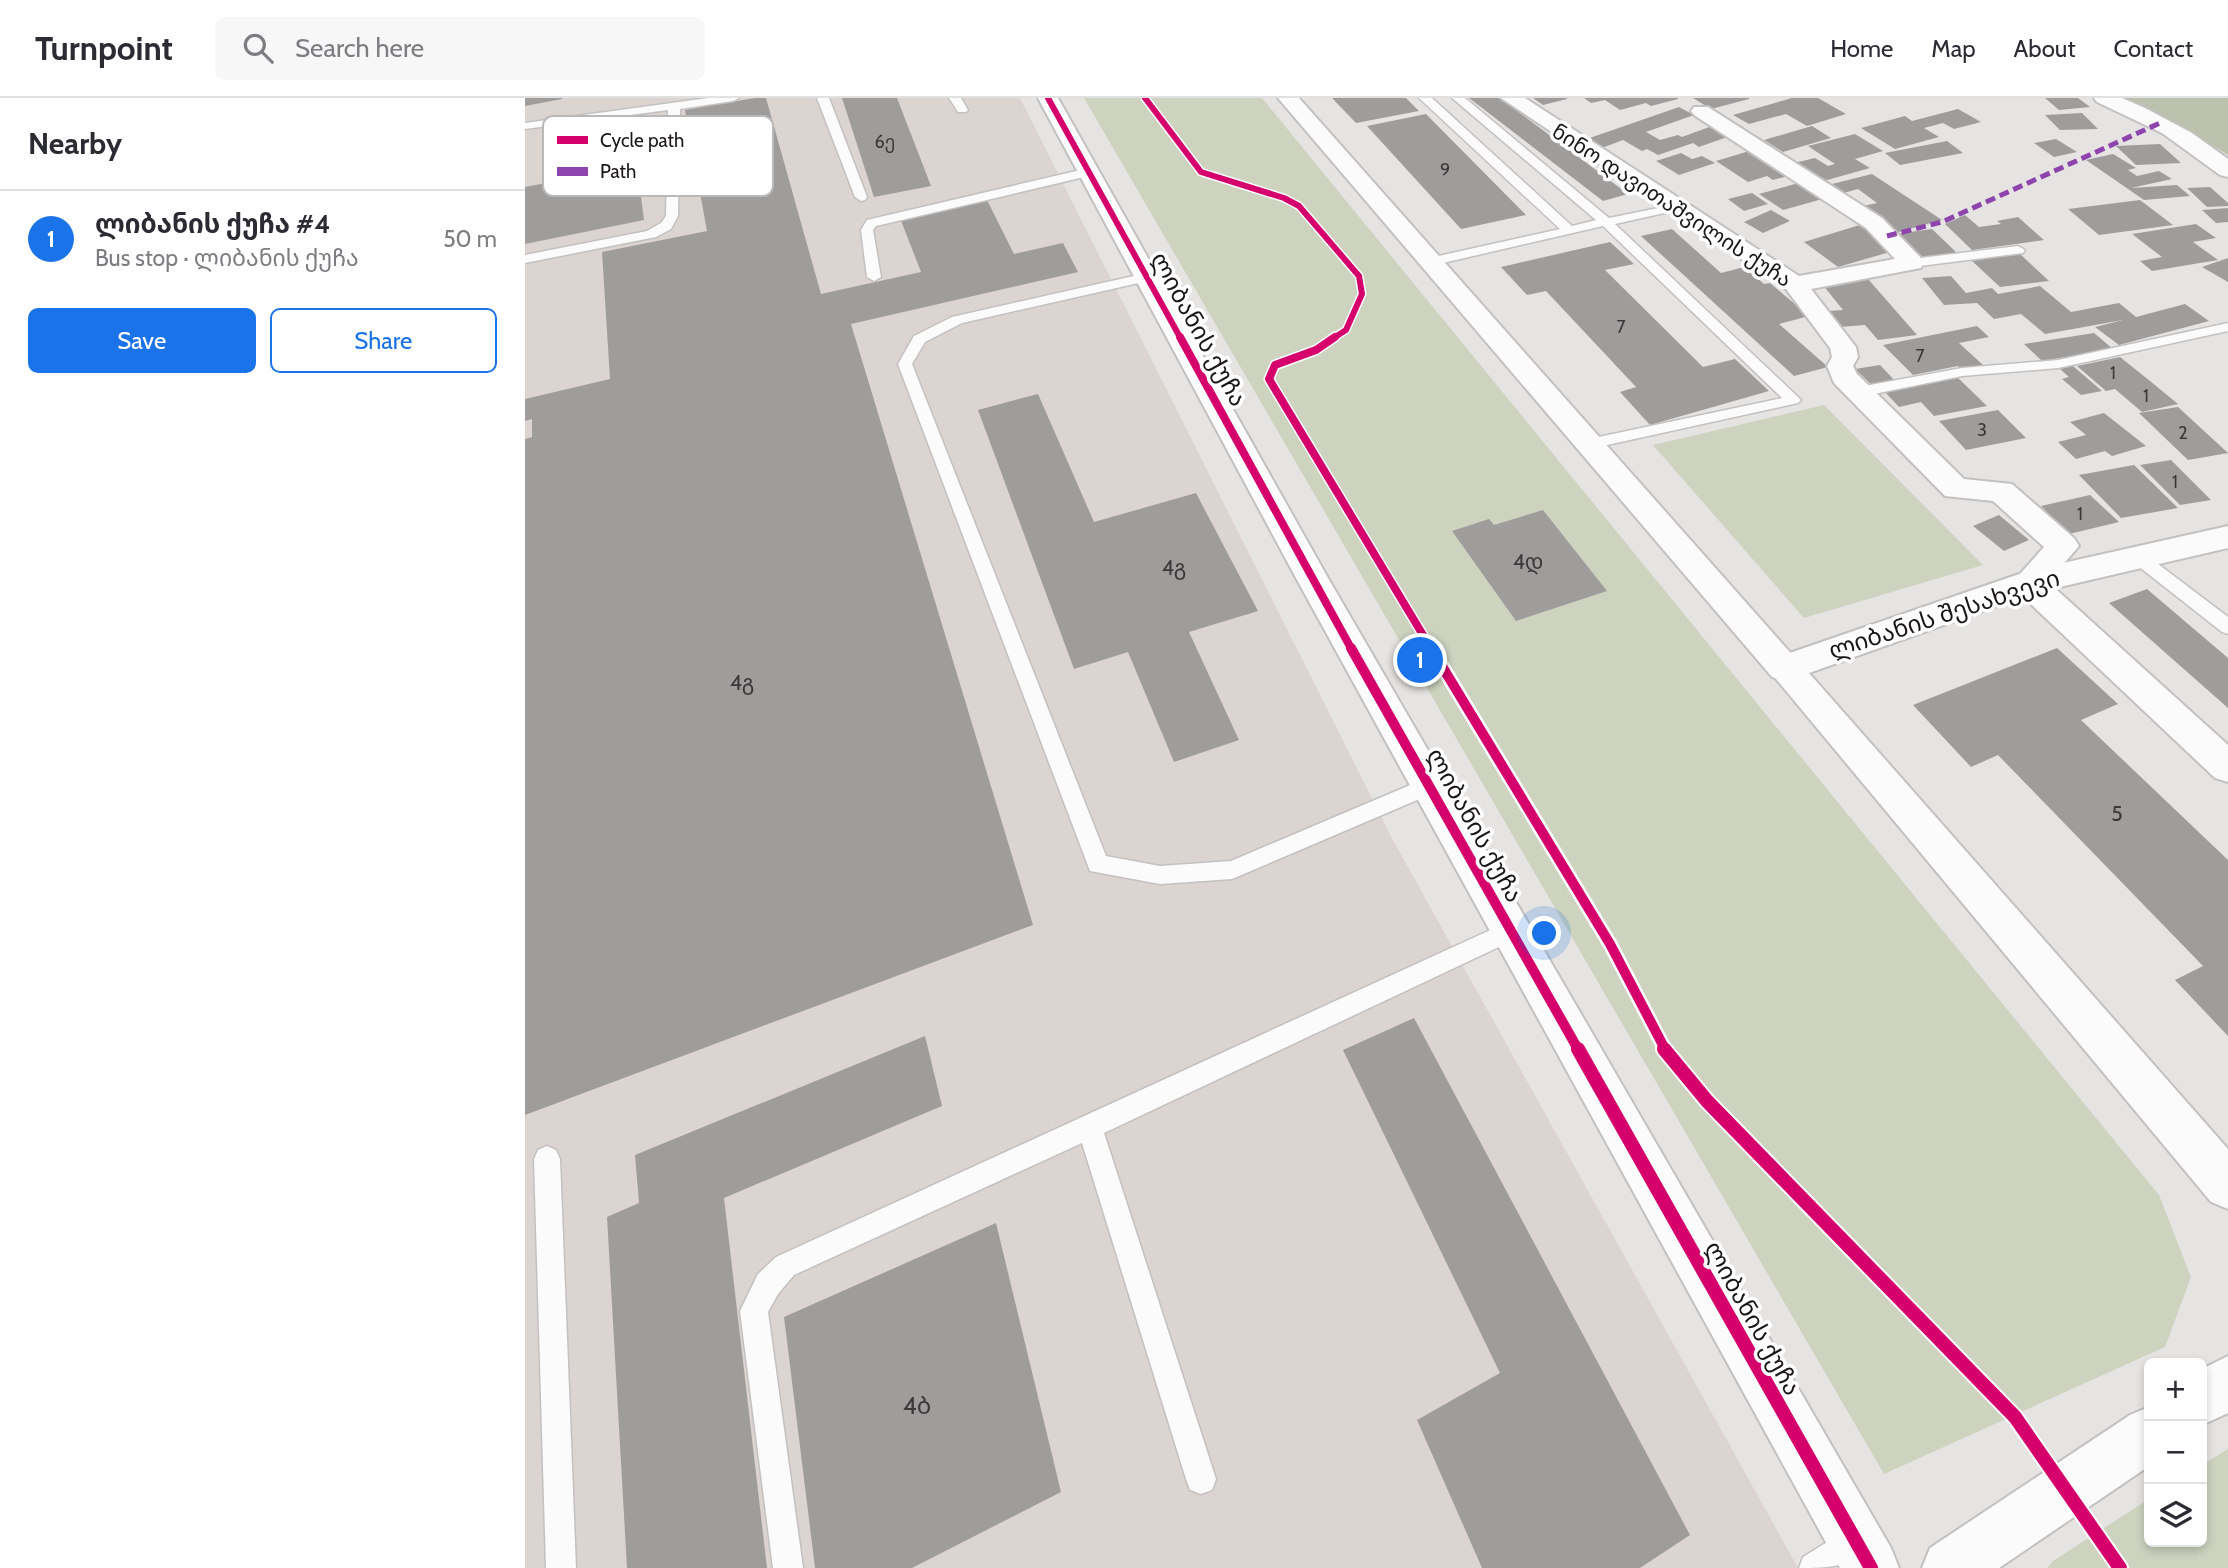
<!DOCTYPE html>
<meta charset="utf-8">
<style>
body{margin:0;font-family:Cabin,"Noto Sans Georgian",sans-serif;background:#f7f7f7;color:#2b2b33}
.controls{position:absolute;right:21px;bottom:21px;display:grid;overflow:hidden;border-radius:10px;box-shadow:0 4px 10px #0003}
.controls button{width:63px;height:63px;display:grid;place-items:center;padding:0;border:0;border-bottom:2px solid #e1e1e2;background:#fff;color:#2b2b33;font:35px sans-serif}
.you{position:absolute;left:1020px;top:836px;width:24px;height:24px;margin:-18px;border:5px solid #fff;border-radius:50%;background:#1a73e8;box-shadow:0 0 0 10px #1a73e833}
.badge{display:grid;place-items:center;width:46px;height:46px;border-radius:50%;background:#1a73e8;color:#fff;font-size:23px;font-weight:700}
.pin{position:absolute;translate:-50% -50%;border:4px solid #fff;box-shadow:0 2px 7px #0006}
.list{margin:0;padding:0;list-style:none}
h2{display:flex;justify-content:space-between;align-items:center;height:91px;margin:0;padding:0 28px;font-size:30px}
h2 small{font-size:23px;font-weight:400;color:#7c7c81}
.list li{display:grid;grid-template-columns:46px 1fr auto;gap:21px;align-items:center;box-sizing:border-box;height:98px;padding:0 28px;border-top:2px solid #e1e1e2}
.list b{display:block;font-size:26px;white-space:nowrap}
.list p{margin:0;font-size:23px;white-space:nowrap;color:#7c7c81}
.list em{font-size:23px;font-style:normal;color:#7c7c81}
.actions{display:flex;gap:14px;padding:21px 28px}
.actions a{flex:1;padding:16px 0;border:2px solid #1a73e8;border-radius:10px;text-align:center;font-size:24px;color:#1a73e8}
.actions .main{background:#1a73e8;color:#fff}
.icon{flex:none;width:38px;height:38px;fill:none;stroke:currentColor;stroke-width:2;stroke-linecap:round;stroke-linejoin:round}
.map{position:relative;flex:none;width:1703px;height:1470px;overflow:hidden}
header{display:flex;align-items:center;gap:42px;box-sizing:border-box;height:98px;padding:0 35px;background:#fff;border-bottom:2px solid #e1e1e2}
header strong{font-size:33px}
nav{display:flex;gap:38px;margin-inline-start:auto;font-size:24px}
.search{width:490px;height:63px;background:#f7f7f7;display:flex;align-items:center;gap:18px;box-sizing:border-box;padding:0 24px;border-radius:10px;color:#7c7c81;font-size:26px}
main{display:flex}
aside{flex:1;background:#fff}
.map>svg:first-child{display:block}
</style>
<header>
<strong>Turnpoint</strong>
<div class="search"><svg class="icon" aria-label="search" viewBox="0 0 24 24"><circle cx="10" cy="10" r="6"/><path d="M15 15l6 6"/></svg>Search here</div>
<nav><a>Home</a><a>Map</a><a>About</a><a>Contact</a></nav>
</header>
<main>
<aside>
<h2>Nearby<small></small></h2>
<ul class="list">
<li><span class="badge">1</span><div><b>ლიბანის ქუჩა #4</b><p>Bus stop · ლიბანის ქუჩა</p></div><em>50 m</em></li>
</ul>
<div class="actions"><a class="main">Save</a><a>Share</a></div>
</aside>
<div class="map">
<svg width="1703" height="1470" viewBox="0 0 1703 1470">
<rect width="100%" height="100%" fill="#e6e4e2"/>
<path fill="#dcd4d0" d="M0,0H495L868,742L1273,1470H0Z"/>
<path fill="#cdd3bf" d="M559,0H737L1634,1097L1666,1179L1640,1249L1359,1376Z
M1299,307L1458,467L1279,520L1128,347Z
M1703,1351V1470H1522L1528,1463L1624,1401V1444H1677V1367Z"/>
<path fill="#bbc1ad" d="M1598,0H1703V57L1639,18Z"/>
<path fill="#9f9d9c" d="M0,0H37V1L0,8Z
M230,0H241L296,196L396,174L375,120L462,102L489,156L538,145L553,174L326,226L508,827L0,1017V341L7,339V321L0,323V301L85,281L77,154L182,133L160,12Z
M317,0H372L406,88L349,99Z
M807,0H881L894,13L831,25Z
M944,0H975L1103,96L1078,103Z
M1008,0H1042V1L1018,7Z
M1059,0H1153V1L1126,8L1121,5L1095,12L1080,2L1066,5Z
M1168,0H1224V1L1186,11Z
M1267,0H1293L1321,16L1282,28L1261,16L1224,26L1208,17Z
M1520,0H1553L1565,9L1534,12Z
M1154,9L1169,17L1121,34L1135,42L1153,37L1157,39L1187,28L1205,38L1174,49L1168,45L1133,57L1122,51L1117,53L1098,42L1074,51L1059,42Z
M1433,11L1456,24L1429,31L1418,25L1399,30L1414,39L1370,51L1336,30L1380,18L1387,23Z
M1557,15L1573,31L1535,32L1520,17Z
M901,16L1001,117L936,131L842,28Z
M1287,28L1306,40L1258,54L1239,42Z
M1330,36L1358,53L1330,61L1345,70L1295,84L1269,65L1290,60L1303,68L1310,66L1283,48Z
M1531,41L1552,54L1529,59L1509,45Z
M1422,43L1438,55L1375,67L1360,55Z
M1635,46L1656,65L1611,67L1591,48Z
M1231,51L1270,76L1248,82L1242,78L1223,84L1191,63Z
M1156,55L1167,61L1177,58L1190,65L1154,77L1131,63Z
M1588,56L1611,70L1603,72L1612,78L1634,73L1647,81L1606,90L1652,87L1665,98L1619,102L1561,62Z
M112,68L119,122L0,146V89Z
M1347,76L1417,122L1370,135L1333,109L1352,105L1333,91L1315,96L1303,87Z
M1277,84L1301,100L1258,112L1234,96Z
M1685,89L1703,105V108L1682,109L1662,90Z
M1227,95L1243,106L1219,113L1203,101Z
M1615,102L1648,127L1574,137L1543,111Z
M1703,110V124L1691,125L1677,112Z
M1246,112L1265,123L1238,135L1219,124Z
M1440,117L1454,129L1476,126L1472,123L1493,119L1519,142L1447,152L1420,126Z
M1338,126L1365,154L1313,169L1279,144Z
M1671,126L1691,140L1668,144L1693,162L1627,173L1615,163L1637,159L1607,136Z
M1147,131L1196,175L1219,169L1239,186L1245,185L1284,218L1254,226L1303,269L1269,278L1116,138Z
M1407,131L1433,156L1396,161L1371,136Z
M1085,144L1109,166L1080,172L1178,269L1210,261L1244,293L1125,327L1095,294L1111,289L1021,193L1002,197L976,169Z
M1495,156L1524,183L1475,189L1447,163Z
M1703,160V184L1677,169Z
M1426,178L1441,195L1467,190L1473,196L1515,188L1546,214L1594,205L1611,219L1660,206L1684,223L1594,247L1570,229L1598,222L1520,236L1496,216L1469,221L1452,205L1419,207L1397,180Z
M1343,181L1392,237L1353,242L1340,227L1315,229L1303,213L1318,212L1297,186Z
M1452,228L1464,239L1434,245L1458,267L1437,272L1433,268L1388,277L1358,247Z
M1569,235L1588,251L1517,263L1499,246Z
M1595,259L1625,283L1653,306L1617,314L1590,291L1581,293L1552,268Z
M1355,267L1372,285L1350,290L1330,271Z
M1548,268L1577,293L1556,297L1537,281L1544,279L1535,271Z
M1431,278L1462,308L1409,318L1396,304L1374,309L1358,292Z
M513,296L569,424L671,395L733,513L664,534L714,642L649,664L603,554L549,571L453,312Z
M1653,309L1703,355L1663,362L1614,315Z
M1473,312L1501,340L1441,352L1414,323Z
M1579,315L1621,348L1587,358L1580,353L1551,361L1533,344L1561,337L1545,324Z
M1646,362L1686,402L1655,407L1615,367Z
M1609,367L1653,410L1596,420L1554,377Z
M1565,397L1594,424L1544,436L1516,408Z
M1018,412L1082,493L991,523L927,433L964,421L969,427Z
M1474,417L1504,442L1479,453L1448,428Z
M1622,491L1703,560V610L1584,505Z
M1532,550L1593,606L1556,622L1703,762V938L1650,882L1678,868L1473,657L1446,669L1388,607Z
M889,920L1165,1437L1115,1470H957L892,1322L975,1275L818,952Z
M400,938L417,1008L199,1100L242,1470H102L82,1119L114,1105L110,1057Z
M471,1125L536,1394L387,1470H290L259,1219Z"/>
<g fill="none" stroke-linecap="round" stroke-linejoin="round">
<g stroke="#c3c1c0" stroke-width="3">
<path id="lane" d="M183,0H214L208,3L155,11L153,118L146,131L131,139L0,165V157L122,133L136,125L141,118L143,12L0,31V25Z
M292,0H304L342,99L340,102L336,103L330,99Z
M424,0H436L443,12L441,14H433Z
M894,0H907L1047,128L1071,122L927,0H940L1084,120L1153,106V112L1090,126L1273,299L1276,302L1273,305L1064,351L1058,350L1056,346L1058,342L1064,341L1257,300L1078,128L905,168L900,167V161L1035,131Z
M564,70L570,74L568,77L351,128L348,132L356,179L349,183L342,179L336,132L342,122Z
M1493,148L1500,152L1498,155L1387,169L1380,165L1387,161Z
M622,175L627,176V182L437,225L400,244L387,266L581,758L635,768L706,763L897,682L904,680L911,682L914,688L911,694L707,781L635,786L565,773L373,266L389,238L427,219Z
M1703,225V233L1533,270L1437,278L1334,299L1326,294L1334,289L1437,270L1533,262Z
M1614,454L1620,456L1703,519V536L1697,534L1608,464L1605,460Z
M985,823L993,826L996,833L993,840L579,1035L691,1381L687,1392L676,1396L665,1392L661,1381L557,1045L269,1177L253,1196L243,1214L278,1470H248L215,1213L233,1176L251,1159Z
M22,1048L31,1052L35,1061L51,1470H21L9,1061L13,1052Z
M1330,1427L1341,1431L1345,1442C1333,1470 1302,1470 1274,1470L1278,1459Z"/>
</g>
<g stroke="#c3c1c0" stroke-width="4">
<path id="street" d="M753,0H774L1271,561L1276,570L1271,579L1259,583L1247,579Z
M976,0H1000L1274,178L1370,161L1341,130L1169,17L1166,13L1169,9H1183L1357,120L1396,160L1399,165L1396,170L1286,191L1331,249L1333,259L1328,268L1332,276L1439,381L1487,386L1549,440L1554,448L1523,484L1703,647V684L1690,680L1492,493L1487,485L1519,449L1468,403L1420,398L1309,285L1302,268L1307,259L1305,250L1261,191Z
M1569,0H1597L1620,10L1667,35L1703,61V79L1695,77L1637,35L1572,4Z"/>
</g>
<g stroke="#c3c1c0" stroke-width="4">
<path id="secondary" d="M513,0H533L803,480L1366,1450L1374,1470H1315L771,480Z
M1703,428V450L1509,495L1284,575L1703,1051V1111L1686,1104L1242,570L1247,561L1503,473Z
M1703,1258V1315L1677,1327V1271Z
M1624,1309V1368L1474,1470H1397L1405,1450L1605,1317Z"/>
</g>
<use href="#lane" fill="#fbfbfb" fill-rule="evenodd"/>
<use href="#street" fill="#fbfbfb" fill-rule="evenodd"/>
<use href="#secondary" fill="#fbfbfb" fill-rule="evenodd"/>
<path stroke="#8e44ad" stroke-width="5" stroke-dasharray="10 5" stroke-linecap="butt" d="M1362,138L1417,124L1635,25"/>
<g stroke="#fff" stroke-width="9">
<path id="cycleway-far3" d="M523,0L656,241
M620,0L676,74L759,100L774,108L834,178L837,196L821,232L807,241"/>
</g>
<g stroke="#fff" stroke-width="11">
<path id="cycleway-far2" d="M655,239L827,552
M810,239L791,252L750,267L744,281L907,552"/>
</g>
<g stroke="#fff" stroke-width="15">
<path id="cycleway-far1" d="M826,550L1054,953
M906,550L1085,846L1141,953"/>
</g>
<g stroke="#fff" stroke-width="18">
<path id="cycleway" d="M1053,951L1346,1470
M1139,951L1182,1003L1490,1319L1595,1470"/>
</g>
<use href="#cycleway-far3" stroke="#d6006c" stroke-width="6"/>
<use href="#cycleway-far2" stroke="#d6006c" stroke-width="8"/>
<use href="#cycleway-far1" stroke="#d6006c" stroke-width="10"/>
<use href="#cycleway" stroke="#d6006c" stroke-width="14"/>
</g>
<g text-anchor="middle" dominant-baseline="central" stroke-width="7" stroke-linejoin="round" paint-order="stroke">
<g font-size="18" fill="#3a3838">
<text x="360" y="44">6ე</text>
<text x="920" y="72">9</text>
<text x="1096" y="229">7</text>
<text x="1395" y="258">7</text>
<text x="1588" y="275">1</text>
<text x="1621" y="298">1</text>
<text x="1457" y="332">3</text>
<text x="1658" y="335">2</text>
<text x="1650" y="384">1</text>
<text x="1555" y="416">1</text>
</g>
<g font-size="21" fill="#191716" stroke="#fff">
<text transform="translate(1147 107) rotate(33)">ნინო დავითაშვილის ქუჩა</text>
</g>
<g font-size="21" fill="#3a3838">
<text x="1003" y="463">4დ</text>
<text x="649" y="469">4გ</text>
<text x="217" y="584">4გ</text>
<text x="1592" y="715">5</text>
</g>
<g font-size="24" fill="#191716" stroke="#fff">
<text transform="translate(674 231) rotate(61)">ლიბანის ქუჩა</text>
<text transform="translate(1419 516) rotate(-18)">ლიბანის შესახვევი</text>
<text transform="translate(950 727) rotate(61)">ლიბანის ქუჩა</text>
<text transform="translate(1228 1220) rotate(61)">ლიბანის ქუჩა</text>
</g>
<g font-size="24" fill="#3a3838">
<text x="392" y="1307">4ბ</text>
</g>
</g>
<rect x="18" y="18" width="230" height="80" rx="10" fill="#fff" stroke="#bab9b9" stroke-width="2"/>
<rect x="32" y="38" width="31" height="8" fill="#d6006c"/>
<rect x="32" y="69" width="31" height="9" fill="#8e44ad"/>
<g font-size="19" fill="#191716">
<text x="75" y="49">Cycle path</text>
<text x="75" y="80">Path</text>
</g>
</svg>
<div class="controls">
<button>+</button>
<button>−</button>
<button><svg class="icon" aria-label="layers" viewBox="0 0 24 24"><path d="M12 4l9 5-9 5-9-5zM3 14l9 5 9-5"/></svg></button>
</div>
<div class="you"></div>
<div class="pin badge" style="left:895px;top:562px">1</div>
</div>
</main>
